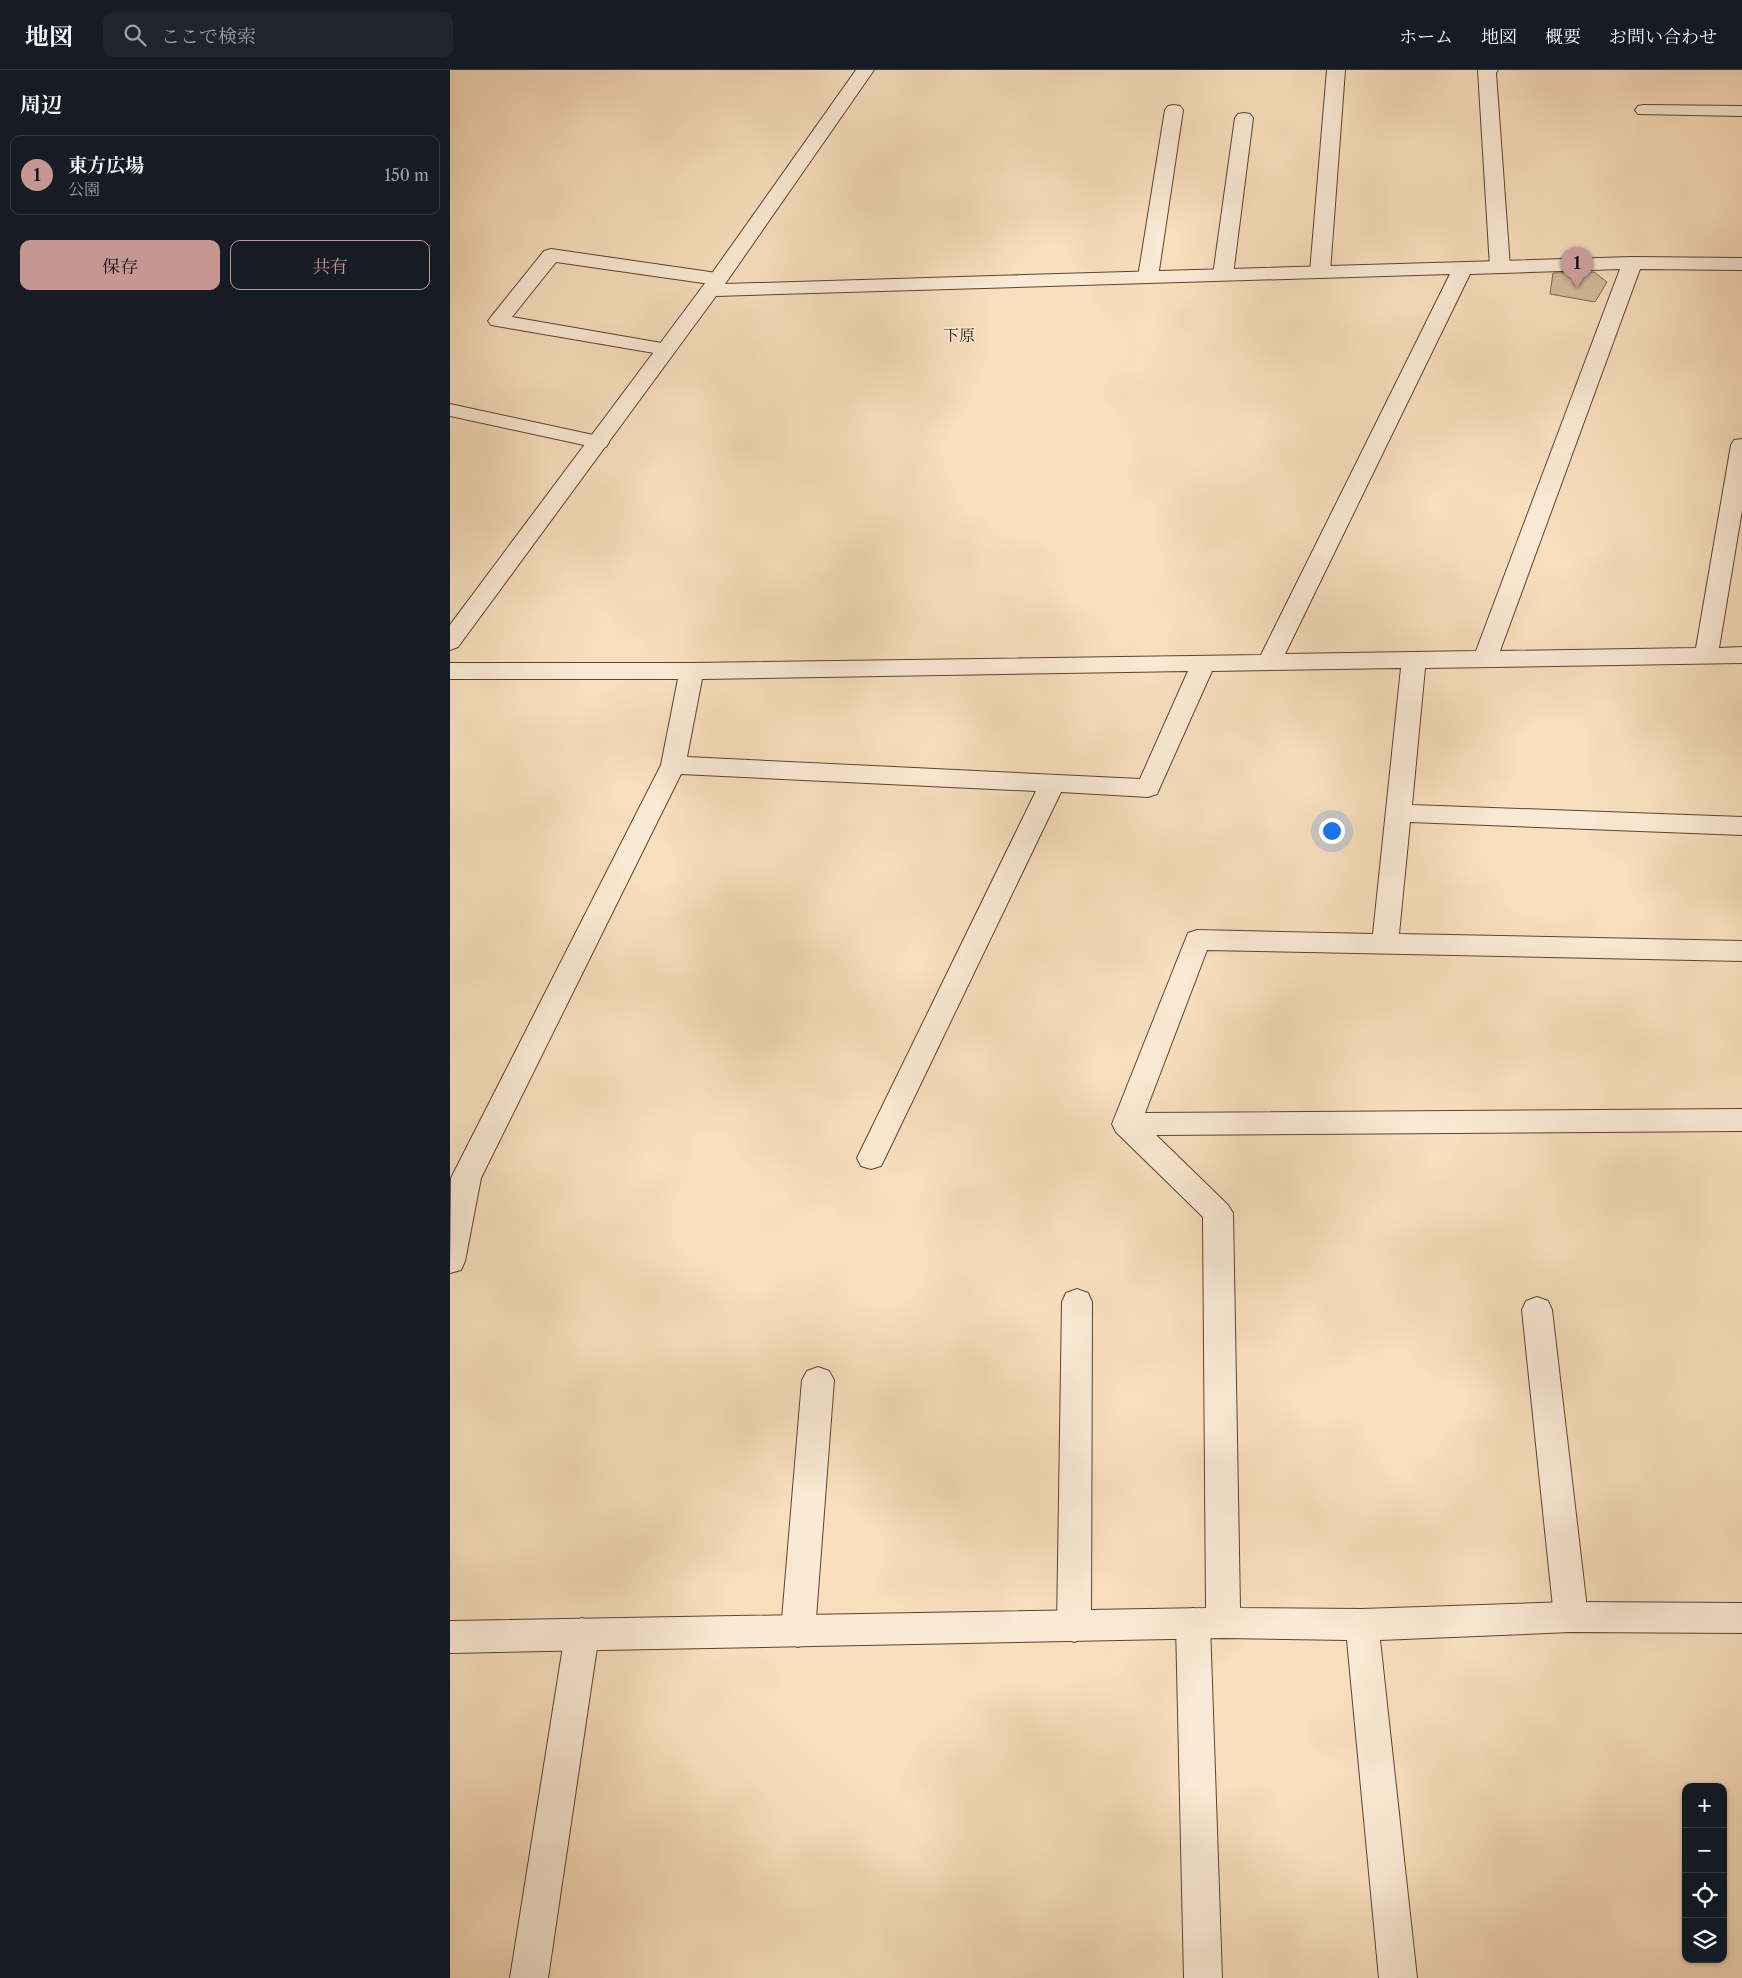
<!DOCTYPE html>
<html lang="ja">
<meta charset="utf-8">
<style>
body{margin:0;font-family:"Libre Caslon Text","Noto Serif JP",serif;background:#20242c;color:#f1f3f6}
.controls{position:absolute;right:15px;bottom:15px;display:grid;overflow:hidden;border-radius:10px;box-shadow:0 1px 4px #0004}
.controls button{width:45px;height:45px;display:grid;place-items:center;padding:0;border:0;border-bottom:1px solid #363941;background:#171b24;color:#f1f3f6;font:25px sans-serif}
.you{position:absolute;left:881px;top:760px;width:18px;height:18px;margin:-12px;border:4px solid #fff;border-radius:50%;background:#1a73e8;box-shadow:0 0 0 8px #1a73e833}
.badge{display:grid;place-items:center;width:32px;height:32px;border-radius:50%;background:#c59692;color:#111;font-size:16px;font-weight:700}
.pin{position:absolute;translate:-50% -41px;filter:drop-shadow(0 1px 2px #0008)}
.pin::after{content:'';position:absolute;top:26px;width:18px;height:15px;background:inherit;clip-path:polygon(0 0,100% 0,50% 100%)}
.list{margin:0;padding:0;list-style:none}
h2{display:flex;justify-content:space-between;align-items:center;height:65px;margin:0;padding:0 20px;font-size:21px}
h2 small{font-size:16px;font-weight:400;color:#9ea1a6}
.list li{display:grid;grid-template-columns:32px 1fr auto;gap:15px;align-items:center;box-sizing:border-box;height:80px;margin:0 10px 10px;padding:0 10px;border:1px solid #363941;border-radius:10px}
.list b{display:block;font-size:19px;white-space:nowrap}
.list p{margin:0;font-size:16px;white-space:nowrap;color:#9ea1a6}
.list em{font-size:16px;font-style:normal;color:#9ea1a6}
.actions{display:flex;gap:10px;padding:15px 20px}
.actions a{flex:1;padding:11px 0;border:1px solid #c59692;border-radius:10px;text-align:center;font-size:18px;color:#c59692}
.actions .main{background:#c59692;color:#111}
.icon{flex:none;width:28px;height:28px;fill:none;stroke:currentColor;stroke-width:2;stroke-linecap:round;stroke-linejoin:round}
.map{position:relative;flex:none;width:1292px;height:1908px;overflow:hidden}
header{display:flex;align-items:center;gap:30px;box-sizing:border-box;height:70px;padding:0 25px;background:#171b24;border-bottom:1px solid #363941}
header strong{font-size:24px}
nav{display:flex;gap:28px;margin-inline-start:auto;font-size:18px}
.search{width:350px;height:45px;background:#20242c;display:flex;align-items:center;gap:12px;box-sizing:border-box;padding:0 18px;border-radius:10px;color:#9ea1a6;font-size:19px}
main{display:flex}
aside{flex:1;background:#171b24}
.map>svg:first-child{display:block}
</style>
<header>
<strong>地図</strong>
<div class="search"><svg class="icon" aria-label="search" viewBox="0 0 24 24"><circle cx="10" cy="10" r="6"/><path d="M15 15l6 6"/></svg>ここで検索</div>
<nav><a>ホーム</a><a>地図</a><a>概要</a><a>お問い合わせ</a></nav>
</header>
<main>
<aside>
<h2>周辺<small></small></h2>
<ul class="list">
<li><span class="badge">1</span><div><b>東方広場</b><p>公園</p></div><em>150 m</em></li>
</ul>
<div class="actions"><a class="main">保存</a><a>共有</a></div>
</aside>
<div class="map">
<svg width="1292" height="1908" viewBox="0 0 1292 1908">
<rect width="100%" height="100%" fill="#f8dfbe"/>
<filter id="stains"><feTurbulence type="fractalNoise" baseFrequency=".004" numOctaves="4"/><feColorMatrix values="0 0 0 0 .2 0 0 0 0 .09 0 0 0 0 .02 0 0 0 .5 -.17"/></filter>
<radialGradient id="worn" r=".72"><stop offset=".6" stop-color="#630" stop-opacity="0"/><stop offset="1" stop-color="#630" stop-opacity=".3"/></radialGradient>
<path fill="#d5bc9e" stroke="#80664f" d="M1144,202L1157,212L1145,232L1100,224L1103,203Z"/>
<g fill="none" stroke-linecap="round" stroke-linejoin="round">
<g stroke="#5e4330" stroke-width="2">
<path id="service" d="M877,0H895L880,202L877,206H863L860,202Z
M1028,0H1048L1046,3L1060,197L1057,201H1043L1040,197Z
M724,35L730,36L733,40L708,207L705,211H691L688,207L715,40L718,36Z
M1194,35L1292,36V46L1188,44L1185,40L1188,36Z
M794,43L800,44L803,48L783,205L780,209H766L763,205L785,48L788,44Z
M101,179L267,203L274,205L277,209L274,213L267,215L106,192L62,247L223,275L226,279L223,283L216,285L41,255L38,251L41,247L94,181Z
M0,334L148,366L156,367L159,372L156,377L148,378L0,346Z
M627,1219L638,1223L642,1232L641,1556L636,1567L624,1572L612,1567L607,1556L612,1232L616,1223Z
M1087,1227L1098,1231L1102,1240L1138,1547L1133,1558L1121,1562L1109,1558L1104,1547L1072,1240L1076,1231Z
M368,1297L379,1301L384,1310L365,1561L360,1572L348,1577L336,1572L331,1561L352,1310L357,1301Z
M743,1538L755,1543L760,1554L772,1908H734L726,1554L731,1543Z
M132,1548L144,1553L149,1564L98,1908H60L115,1564L120,1553Z"/>
</g>
<g stroke="#5e4330" stroke-width="2">
<path id="minor" d="M406,0H424L275,214L1182,187L1292,188V200L1190,199L1050,581L1246,578L1281,375L1284,370L1292,369V440L1269,578L1292,577V593L975,598L962,735L1292,747V765L960,752L949,864L1292,871V891L757,880L695,1043L1292,1039V1061L706,1065L778,1135L783,1143L790,1538L912,1539L1121,1532L1292,1533V1563L1121,1562L930,1570L967,1908H929L897,1570L773,1568L0,1583V1551L756,1538L753,1147L666,1062L662,1054L738,863L747,860L923,864L951,598L762,601L707,724L698,727L611,722L435,1088L431,1096L421,1099L411,1096L407,1088L586,721L231,704L31,1108L15,1191L11,1200L0,1203L1,1108L211,695L228,609H0V593H242L811,585L1000,204L266,226L8,577L0,580V555L253,216ZM1170,199L1026,581L835,584L1020,204ZM738,601L690,709L237,687L252,609Z"/>
</g>
<use href="#service" fill="#faead5" fill-rule="evenodd"/>
<use href="#minor" fill="#faead5" fill-rule="evenodd"/>
</g>
<g text-anchor="middle" dominant-baseline="central" stroke-width="4" stroke-linejoin="round" paint-order="stroke">
<g font-size="16" fill="#2a0f00" stroke="#faead5">
<text x="509" y="265">下原</text>
</g>
</g>
<rect width="100%" height="100%" filter="url(#stains)"/>
<rect width="100%" height="100%" fill="url(#worn)"/>
</svg>
<div class="controls">
<button>+</button>
<button>−</button>
<button><svg class="icon" aria-label="locate" viewBox="0 0 24 24"><circle cx="12" cy="12" r="6"/><path d="M12 2v4M12 18v4M2 12h4M18 12h4"/></svg></button>
<button><svg class="icon" aria-label="layers" viewBox="0 0 24 24"><path d="M12 4l9 5-9 5-9-5zM3 14l9 5 9-5"/></svg></button>
</div>
<div class="you"></div>
<div class="pin badge" style="left:1127px;top:218px">1</div>
</div>
</main>
